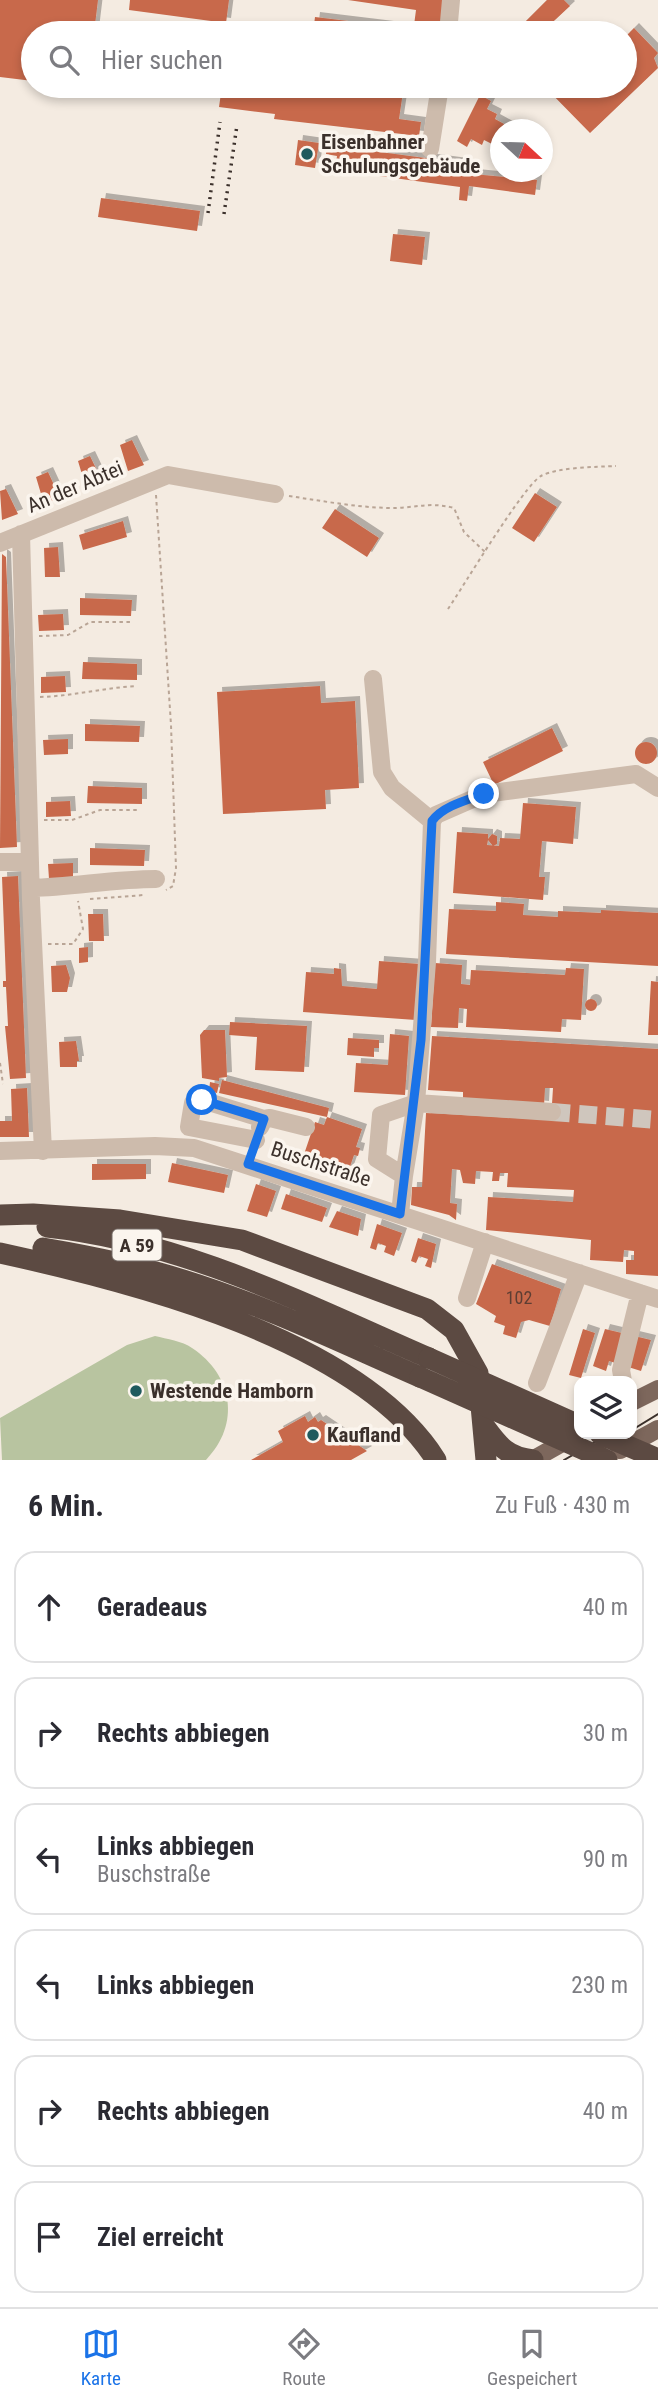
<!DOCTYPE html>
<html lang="de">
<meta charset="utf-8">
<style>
body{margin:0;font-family:"Roboto Condensed",sans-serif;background:#f7f7f7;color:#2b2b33}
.controls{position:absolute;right:21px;bottom:21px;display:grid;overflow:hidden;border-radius:14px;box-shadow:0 4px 10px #0003}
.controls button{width:63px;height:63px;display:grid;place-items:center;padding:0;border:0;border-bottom:2px solid #e1e1e2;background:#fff;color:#2b2b33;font:35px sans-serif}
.compass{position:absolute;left:490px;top:119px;width:63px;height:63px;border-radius:50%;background:#fff;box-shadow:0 4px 10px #0003;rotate:112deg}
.stop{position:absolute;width:21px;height:21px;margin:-16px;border:5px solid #1a73e8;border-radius:50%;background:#fff}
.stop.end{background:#1a73e8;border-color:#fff;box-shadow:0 2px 7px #0008}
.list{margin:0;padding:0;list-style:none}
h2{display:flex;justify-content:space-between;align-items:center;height:91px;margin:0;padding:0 28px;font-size:30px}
h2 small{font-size:23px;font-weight:400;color:#7c7c81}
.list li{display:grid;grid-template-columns:46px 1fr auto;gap:21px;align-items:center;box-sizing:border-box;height:112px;margin:0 14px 14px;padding:0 14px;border:2px solid #e1e1e2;border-radius:21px}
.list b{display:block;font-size:26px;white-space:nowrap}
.list p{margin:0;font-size:23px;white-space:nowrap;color:#7c7c81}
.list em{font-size:23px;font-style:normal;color:#7c7c81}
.icon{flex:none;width:38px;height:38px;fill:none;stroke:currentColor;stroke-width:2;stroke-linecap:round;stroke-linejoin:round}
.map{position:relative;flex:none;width:658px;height:1460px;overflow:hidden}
.search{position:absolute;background:#fff;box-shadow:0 4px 10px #0003;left:21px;right:21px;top:21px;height:77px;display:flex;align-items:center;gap:18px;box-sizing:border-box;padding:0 24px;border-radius:38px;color:#7c7c81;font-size:26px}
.sheet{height:847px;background:#fff}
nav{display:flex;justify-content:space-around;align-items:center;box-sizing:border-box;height:98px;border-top:2px solid #e1e1e2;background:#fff;font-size:19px;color:#7c7c81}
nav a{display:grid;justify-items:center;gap:4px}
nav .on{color:#1a73e8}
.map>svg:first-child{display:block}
</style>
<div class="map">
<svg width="658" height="1460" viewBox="0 0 658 1460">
<defs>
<filter id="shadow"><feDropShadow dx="5" dy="-5" stdDeviation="0" flood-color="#0004"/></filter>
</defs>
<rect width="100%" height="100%" fill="#f4ebe1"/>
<path fill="#b8c4a0" d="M155,1336C167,1339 182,1341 192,1348C233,1375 241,1424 206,1460H2L0,1418L127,1345Z"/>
<path fill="#c8694b" filter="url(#shadow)" d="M0,0H98L94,33H33V81L0,77Z
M130,0H229L226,23L129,10Z
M348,0H444L440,33H413L416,10Z
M547,0H564L570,6L541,33H514Z
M315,17L389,26L388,30L398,33H313Z
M168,28L196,32V33H167Z
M634,28L658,53L654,58L658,68L590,133L544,86H625V37Z
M119,86H156L155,95L119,90Z
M222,86H357L403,92L399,119L421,122L419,136L274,119L275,114L219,107Z
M406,86H433L432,94L405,91Z
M480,95L491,101L487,109L497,114L495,119L515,130H500V148L484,140L482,145L471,139L467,147L457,141Z
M298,140L319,143L315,168L295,165Z
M327,145L463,163L462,173L537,180L535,195L469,186L467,201L459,200L460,187L335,170L337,156L326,154Z
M101,198L200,211L197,231L98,217Z
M393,234L425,237L422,265L390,261Z
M132,440L144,465L128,471L120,445Z
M90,456L102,481L86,488L78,461Z
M48,472L60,498L44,504L36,477Z
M6,489L18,514L2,520L0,491Z
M535,493L557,507L534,542L512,528Z
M335,509L379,538L367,557L322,528Z
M123,521L127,537L83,550L79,535Z
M58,547L60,577H45L44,548Z
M2,554L6,557L17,847L0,848Z
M80,598L132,600L131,616L80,615Z
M63,614L64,630L39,631L38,615Z
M83,662L137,664V680L82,679Z
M65,676L66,692L41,693V677Z
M320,686L321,703L355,701L359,788L325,790L326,809L223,814L217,692Z
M85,724L140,726L139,742L85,741Z
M552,728L563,751L494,785L483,762Z
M68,739V754L44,755L43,740Z
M635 753a11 11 0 1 1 22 0a11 11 0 1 1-22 0Z
M88,786L142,788V804L87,803Z
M70,801L71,816L46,817V802Z
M523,803L576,807L573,844L542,841L539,877H545L543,900L453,893L457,832L488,834V839L492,834L497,836V844L493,846L488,840L487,845L499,846L500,838L520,839Z
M90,848L145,850L144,866L90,865Z
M73,863V878L49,879L48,864Z
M18,876L26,1078L10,1079L5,1026H8L6,987H3V981H6L2,877Z
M496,902L524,904L523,915L558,917V911L601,913V910L658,913V966L446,954L449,909L496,911Z
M88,914H103L104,941H89Z
M88,947V962L79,963V948Z
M379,961L419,964L416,1020L303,1012L306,972L334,974V968L341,969L342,986L377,989Z
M435,963L462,965L461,984L470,985L471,970L565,975L566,968L584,969L581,1020L562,1019L561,1032L466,1027L467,1009L459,1008L458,1028L431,1027Z
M66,965L70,978L67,992H52L51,966Z
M651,981L658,982V1035H648Z
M585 1005a6 6 0 1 1 12 0a6 6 0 1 1-12 0Z
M230,1022L307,1026L304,1072L255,1070L257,1037L229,1035Z
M204,1030H225L227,1077L219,1078V1081L202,1078L200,1035Z
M390,1034L409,1036L405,1095L354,1092L356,1063L388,1065Z
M432,1036L658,1049V1276L626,1274V1260H634V1251L624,1250L623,1262L590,1260L591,1240L486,1230L488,1197L573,1202L574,1190L507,1187L508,1173H500L499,1181H492L493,1172L476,1171L475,1184L463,1183L460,1170L452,1169L450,1203L457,1204L456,1220L449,1215L411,1205L412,1187H422L426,1113L551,1120L553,1088H545L544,1106L463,1098V1092L428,1090Z
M348,1038L379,1040V1048H374V1057L347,1055Z
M76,1041L79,1061H77V1067H60L59,1042Z
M222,1080L329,1108L327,1117L362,1129L356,1147L360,1148L358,1156L354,1155L345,1181L300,1166L315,1122L324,1125L327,1117L219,1093Z
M210,1082L219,1084L217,1093L209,1091Z
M27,1088L29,1137H0V1121H12L11,1089Z
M172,1163L228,1175L224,1193L168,1182Z
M92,1164H146V1179L92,1180Z
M256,1184L276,1191L267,1217L247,1211Z
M286,1194L327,1208L322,1222L281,1209Z
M337,1211L361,1219L358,1236L329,1227Z
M377,1224L402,1233L394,1256L384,1252L386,1246L378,1243L376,1250L370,1248Z
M418,1238L436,1244L431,1268L425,1266L428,1259L419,1256L416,1263L411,1261Z
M492,1264L561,1289L550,1326L529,1320L521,1322L516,1338L503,1334L505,1326L494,1322L496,1316L476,1304Z
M583,1329L595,1333L581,1378L569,1375Z
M605,1329L651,1340L641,1371L609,1361L606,1371L593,1366Z
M305,1416L308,1422L315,1417L318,1422L321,1420L367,1451L351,1460H251L283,1442L278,1431Z"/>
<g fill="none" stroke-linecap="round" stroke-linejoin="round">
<path stroke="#cfc6bd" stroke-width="18" stroke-dasharray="18 9" stroke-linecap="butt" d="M552,1112L658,1120"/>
<path stroke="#b9a596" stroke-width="2" stroke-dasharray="3.5 3.5" stroke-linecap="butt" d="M156,495L171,725L176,868L173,886L166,890
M289,496C322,501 355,507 388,508C413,509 428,501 454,508L464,532L485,552
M448,609C463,587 524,485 541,476C558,467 596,467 616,466
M39,636L68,635L90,622H130
M40,697C73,696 103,688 136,686
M44,820H72L100,810H139
M90,899L144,895
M48,944H73L83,929L78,901
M0,1063L3,1084"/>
<path stroke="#cdbbac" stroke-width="18" d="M448,33L451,0
M430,149L440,86
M21,534L31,900L43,1151
M0,543L168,475L275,494
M373,679L382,772L392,788L432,821
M0,862H30
M31,888C73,887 114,879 156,879
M260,1127L264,1119L270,1118L306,1127
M256,1140L189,1127L193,1103L202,1100L264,1119
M0,1151L155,1146L194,1148L658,1299
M404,1176L416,1103L552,1112
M400,1214L404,1176L377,1159L381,1115L416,1103L427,962L432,821L436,815L484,794L636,774L658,788
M467,1298L485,1242
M623,1381L621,1370L640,1293
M537,1383L579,1273"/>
<path stroke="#7d675c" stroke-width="18" d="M632,1402L658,1389
M620,1450L658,1429
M532,1460L573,1437"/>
<path stroke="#5c4a42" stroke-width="21" d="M0,1215L33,1214L120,1220L242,1240L427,1309L454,1330L478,1373L486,1460
M47,1227C182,1241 307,1305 429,1358
M43,1248C90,1256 137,1265 183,1280C264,1305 342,1343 420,1377
M0,1253C133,1282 360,1339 436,1460
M485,1427C499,1446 507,1457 533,1460"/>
<path stroke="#3b302b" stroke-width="2" d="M632,1430L658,1414
M603,1447L625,1434
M564,1460L609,1434"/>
<path stroke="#3b302b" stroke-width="3.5" stroke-dasharray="2 5" stroke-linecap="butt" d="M208,213L220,122
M224,214L237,125"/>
<path stroke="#5c4a42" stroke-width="21" d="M429,1358L579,1425
M420,1377L607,1460
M600,1434L658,1459"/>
</g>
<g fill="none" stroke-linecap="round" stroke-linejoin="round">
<path stroke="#1a73e8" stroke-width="9" d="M202,1100L264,1119L248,1164L400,1214L421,1040L432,821C443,806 467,800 484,794"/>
</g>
<g fill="#1f5a5e" stroke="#fbf5ee" stroke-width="2.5">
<circle cx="307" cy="154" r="7"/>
<circle cx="136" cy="1391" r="7"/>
<circle cx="313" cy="1435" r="7"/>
</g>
<g text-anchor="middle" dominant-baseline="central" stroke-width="7" stroke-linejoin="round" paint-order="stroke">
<g font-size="18" fill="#5e3e33">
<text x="519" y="1297">102</text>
</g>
<rect fill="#fbf5ee" stroke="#756b66" stroke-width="2" x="112.5" y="1229.5" width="49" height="31" rx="5"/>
<g font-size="19" font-weight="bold" fill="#3b302b">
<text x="137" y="1245">A 59</text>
</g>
<g font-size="21" font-weight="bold" fill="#3b302b" stroke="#fbf5ee" text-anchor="start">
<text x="321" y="142">Eisenbahner<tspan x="321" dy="24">Schulungsgebäude</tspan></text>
<text x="150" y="1391">Westende Hamborn</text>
<text x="327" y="1435">Kaufland</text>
</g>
<g font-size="21" fill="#3b302b" stroke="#fbf5ee">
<text transform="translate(75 487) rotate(-23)">An der Abtei</text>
<text transform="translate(321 1164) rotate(18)">Buschstraße</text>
</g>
</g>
</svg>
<div class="controls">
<button><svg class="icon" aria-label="layers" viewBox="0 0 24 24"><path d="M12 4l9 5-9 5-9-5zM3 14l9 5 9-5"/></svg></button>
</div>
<svg class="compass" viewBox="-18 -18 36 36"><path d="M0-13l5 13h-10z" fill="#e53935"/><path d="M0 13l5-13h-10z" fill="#7c7c81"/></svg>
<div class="stop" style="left:202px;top:1100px"></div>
<div class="stop end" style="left:484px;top:794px"></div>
<div class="search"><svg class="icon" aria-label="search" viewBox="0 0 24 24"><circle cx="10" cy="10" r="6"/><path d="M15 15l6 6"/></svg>Hier suchen</div>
</div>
<section class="sheet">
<h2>6 Min.<small>Zu Fuß · 430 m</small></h2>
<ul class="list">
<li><svg class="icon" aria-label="ahead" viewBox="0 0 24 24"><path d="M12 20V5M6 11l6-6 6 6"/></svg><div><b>Geradeaus</b></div><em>40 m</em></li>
<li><svg class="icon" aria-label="right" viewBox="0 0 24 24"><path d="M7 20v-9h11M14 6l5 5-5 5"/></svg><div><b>Rechts abbiegen</b></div><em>30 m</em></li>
<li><svg class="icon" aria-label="left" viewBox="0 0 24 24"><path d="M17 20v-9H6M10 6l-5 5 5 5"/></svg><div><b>Links abbiegen</b><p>Buschstraße</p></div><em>90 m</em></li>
<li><svg class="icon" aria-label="left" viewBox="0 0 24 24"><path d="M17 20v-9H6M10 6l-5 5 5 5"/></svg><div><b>Links abbiegen</b></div><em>230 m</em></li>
<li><svg class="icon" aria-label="right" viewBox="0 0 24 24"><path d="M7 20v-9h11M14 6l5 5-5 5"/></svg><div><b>Rechts abbiegen</b></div><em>40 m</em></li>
<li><svg class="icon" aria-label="arrive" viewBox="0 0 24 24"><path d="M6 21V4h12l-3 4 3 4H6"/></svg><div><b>Ziel erreicht</b></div></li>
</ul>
</section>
<nav>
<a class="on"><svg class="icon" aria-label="map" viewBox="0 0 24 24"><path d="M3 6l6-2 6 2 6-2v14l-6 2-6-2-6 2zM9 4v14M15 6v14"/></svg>Karte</a>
<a><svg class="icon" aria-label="directions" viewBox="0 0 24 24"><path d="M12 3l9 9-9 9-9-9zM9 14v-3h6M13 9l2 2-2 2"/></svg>Route</a>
<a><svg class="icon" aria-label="saved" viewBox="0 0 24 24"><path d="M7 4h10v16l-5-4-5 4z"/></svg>Gespeichert</a>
</nav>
